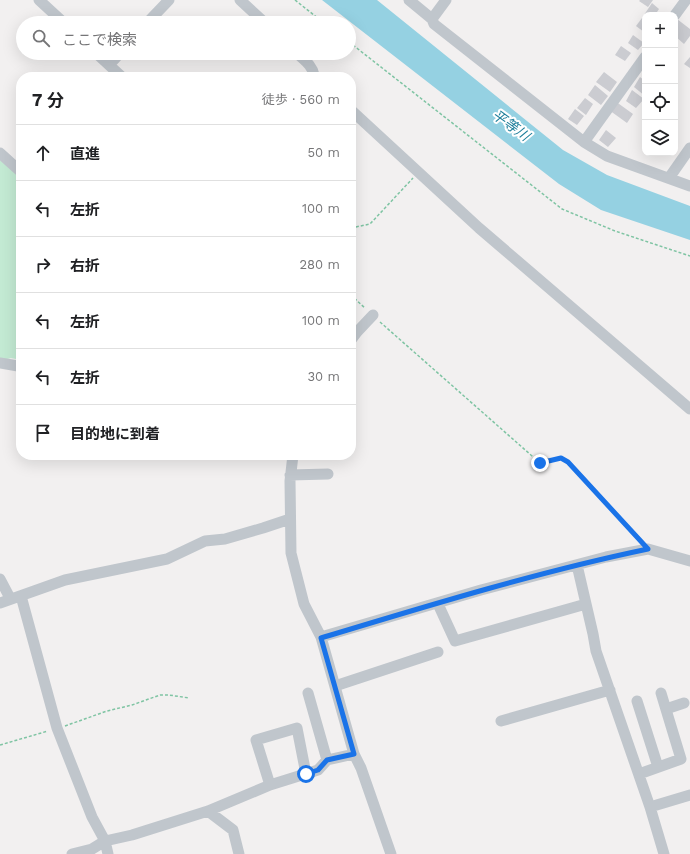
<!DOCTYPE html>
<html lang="ja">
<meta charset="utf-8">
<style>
body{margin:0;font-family:"Work Sans","Noto Sans JP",sans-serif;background:#f2f2f2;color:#202124}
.controls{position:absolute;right:12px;top:12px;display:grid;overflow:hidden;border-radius:8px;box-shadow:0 4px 16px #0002}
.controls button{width:36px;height:36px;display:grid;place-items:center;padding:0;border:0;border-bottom:1px solid #e0e0e0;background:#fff;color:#202124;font:20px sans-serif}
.stop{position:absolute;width:12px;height:12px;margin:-9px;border:3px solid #1a73e8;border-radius:50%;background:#fff}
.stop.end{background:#1a73e8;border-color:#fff;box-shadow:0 1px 4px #0008}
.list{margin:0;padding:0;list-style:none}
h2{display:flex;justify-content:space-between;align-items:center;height:52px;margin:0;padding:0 16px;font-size:17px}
h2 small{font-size:13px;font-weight:400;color:#757577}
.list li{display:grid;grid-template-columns:26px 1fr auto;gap:12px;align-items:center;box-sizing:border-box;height:56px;padding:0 16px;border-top:1px solid #e0e0e0}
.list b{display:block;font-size:15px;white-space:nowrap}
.list em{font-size:13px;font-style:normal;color:#757577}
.icon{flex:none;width:22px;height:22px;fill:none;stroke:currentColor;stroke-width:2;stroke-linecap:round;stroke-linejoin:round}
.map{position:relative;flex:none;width:690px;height:854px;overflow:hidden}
.search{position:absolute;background:#fff;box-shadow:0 4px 16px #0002;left:16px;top:16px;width:340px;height:44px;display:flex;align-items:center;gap:10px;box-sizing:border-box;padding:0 14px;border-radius:22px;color:#757577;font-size:15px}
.panel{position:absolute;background:#fff;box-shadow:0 4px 16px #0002;left:16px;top:72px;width:340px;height:388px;border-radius:16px}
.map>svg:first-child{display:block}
</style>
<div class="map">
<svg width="690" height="854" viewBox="0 0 690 854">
<rect width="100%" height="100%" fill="#f2f0f0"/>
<path fill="#c3ead3" d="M0,160L21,178V360L11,358L0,361Z"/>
<path fill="#95d1e2" d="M322,0H377L563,150L607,175L690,206V240L601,210L559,184Z"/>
<path fill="#cbccd1" d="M640,0H653L648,7L639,1Z
M652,3L659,9L657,12L662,15H644Z
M642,18L645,21L644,32L636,26Z
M677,19L690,29V36L684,44L675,36V33L678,28L675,26V22Z
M633,35L644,43L638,50L628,43Z
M621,46L631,53L625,61L615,55Z
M690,57V68L684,64Z
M604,72L617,82L610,92L596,82Z
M640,77L645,81V96L634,87Z
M595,85L608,96L601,105L588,95Z
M632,90L644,99L636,108L626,101Z
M585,98L593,104L586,115L577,108Z
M615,101L633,114L627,123L609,110Z
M575,109L584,116L577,125L568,119Z
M606,130L616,138L608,147L599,140Z"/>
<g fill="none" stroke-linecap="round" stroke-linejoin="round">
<path stroke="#7fc4a3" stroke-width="1.5" stroke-dasharray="3 2" stroke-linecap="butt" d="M295,0L324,23
M349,42L562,209L615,231L690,256
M351,228L370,224L413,178
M351,289L354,298L365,308
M380,322L540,463L561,458L568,462L640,540
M65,726L107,711L132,705L160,695H169L189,698
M0,745L48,731"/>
<path stroke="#c0c6cc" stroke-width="11" d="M39,0L64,23
M240,0L265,23
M409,0L432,19L434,24L584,142L607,156L690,186
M675,15L686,0
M432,19L446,0
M147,23L169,0
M96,53L122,77
M297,53C304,60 312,65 314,75L313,77
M109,65L120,53
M351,110L479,228L690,409
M584,142L645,57
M0,153L21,172
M669,178L690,148
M351,340L357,332L373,315
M0,363L18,366L21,368
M293,455L290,481L291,553L304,604L321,637L354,754L361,768L391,854
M290,475L328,474
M577,565L593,634L596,651L650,807L664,854
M0,579L10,598
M21,596L57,728L92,817L105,841L108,854
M0,603L65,580L167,559L205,541L225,539L263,528L290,519
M438,604L455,641L586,604
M321,637L481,590L606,557L648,549L690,561
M335,686L438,652
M308,693L327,760
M637,701L658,767
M666,709L684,703
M501,721L610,690
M639,774L681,759L661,693
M270,785L256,740L297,728L306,774
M650,807L690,795
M208,811L233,830L239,854
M72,854L92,849L105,841L132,835L208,811L270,785L318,770L327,760L354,754"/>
</g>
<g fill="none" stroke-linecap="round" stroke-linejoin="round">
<path stroke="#1a73e8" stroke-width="5" d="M306,774L318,770L327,760L354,754L321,638C430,605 538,572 648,549L568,462L561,458L540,463"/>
</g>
<g text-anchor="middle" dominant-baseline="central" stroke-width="4" stroke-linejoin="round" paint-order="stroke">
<g font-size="14" font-style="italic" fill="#1d7e9a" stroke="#fff">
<text transform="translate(511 125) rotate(36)">平等川</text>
</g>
</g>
</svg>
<div class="controls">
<button>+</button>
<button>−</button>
<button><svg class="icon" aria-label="locate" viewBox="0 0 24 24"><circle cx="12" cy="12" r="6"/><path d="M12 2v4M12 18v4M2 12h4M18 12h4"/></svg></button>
<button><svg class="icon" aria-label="layers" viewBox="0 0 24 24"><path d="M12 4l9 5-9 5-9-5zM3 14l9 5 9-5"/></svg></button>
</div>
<div class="stop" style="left:306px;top:774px"></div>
<div class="stop end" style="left:540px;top:463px"></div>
<div class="search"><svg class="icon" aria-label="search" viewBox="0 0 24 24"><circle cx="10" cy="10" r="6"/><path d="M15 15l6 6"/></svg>ここで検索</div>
<section class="panel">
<h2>7 分<small>徒歩 · 560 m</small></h2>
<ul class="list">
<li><svg class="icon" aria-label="ahead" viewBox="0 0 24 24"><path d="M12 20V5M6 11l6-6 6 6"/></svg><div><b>直進</b></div><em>50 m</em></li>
<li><svg class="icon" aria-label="left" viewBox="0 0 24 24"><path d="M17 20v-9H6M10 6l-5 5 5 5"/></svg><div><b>左折</b></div><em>100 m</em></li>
<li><svg class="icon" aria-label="right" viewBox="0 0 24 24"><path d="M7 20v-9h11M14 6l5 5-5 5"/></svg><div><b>右折</b></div><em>280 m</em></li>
<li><svg class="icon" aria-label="left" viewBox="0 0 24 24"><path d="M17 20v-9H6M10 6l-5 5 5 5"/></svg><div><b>左折</b></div><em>100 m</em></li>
<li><svg class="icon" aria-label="left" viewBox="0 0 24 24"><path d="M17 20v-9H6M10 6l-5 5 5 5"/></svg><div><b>左折</b></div><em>30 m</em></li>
<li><svg class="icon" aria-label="arrive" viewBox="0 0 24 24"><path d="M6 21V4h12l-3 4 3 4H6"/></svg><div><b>目的地に到着</b></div></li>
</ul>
</section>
</div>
